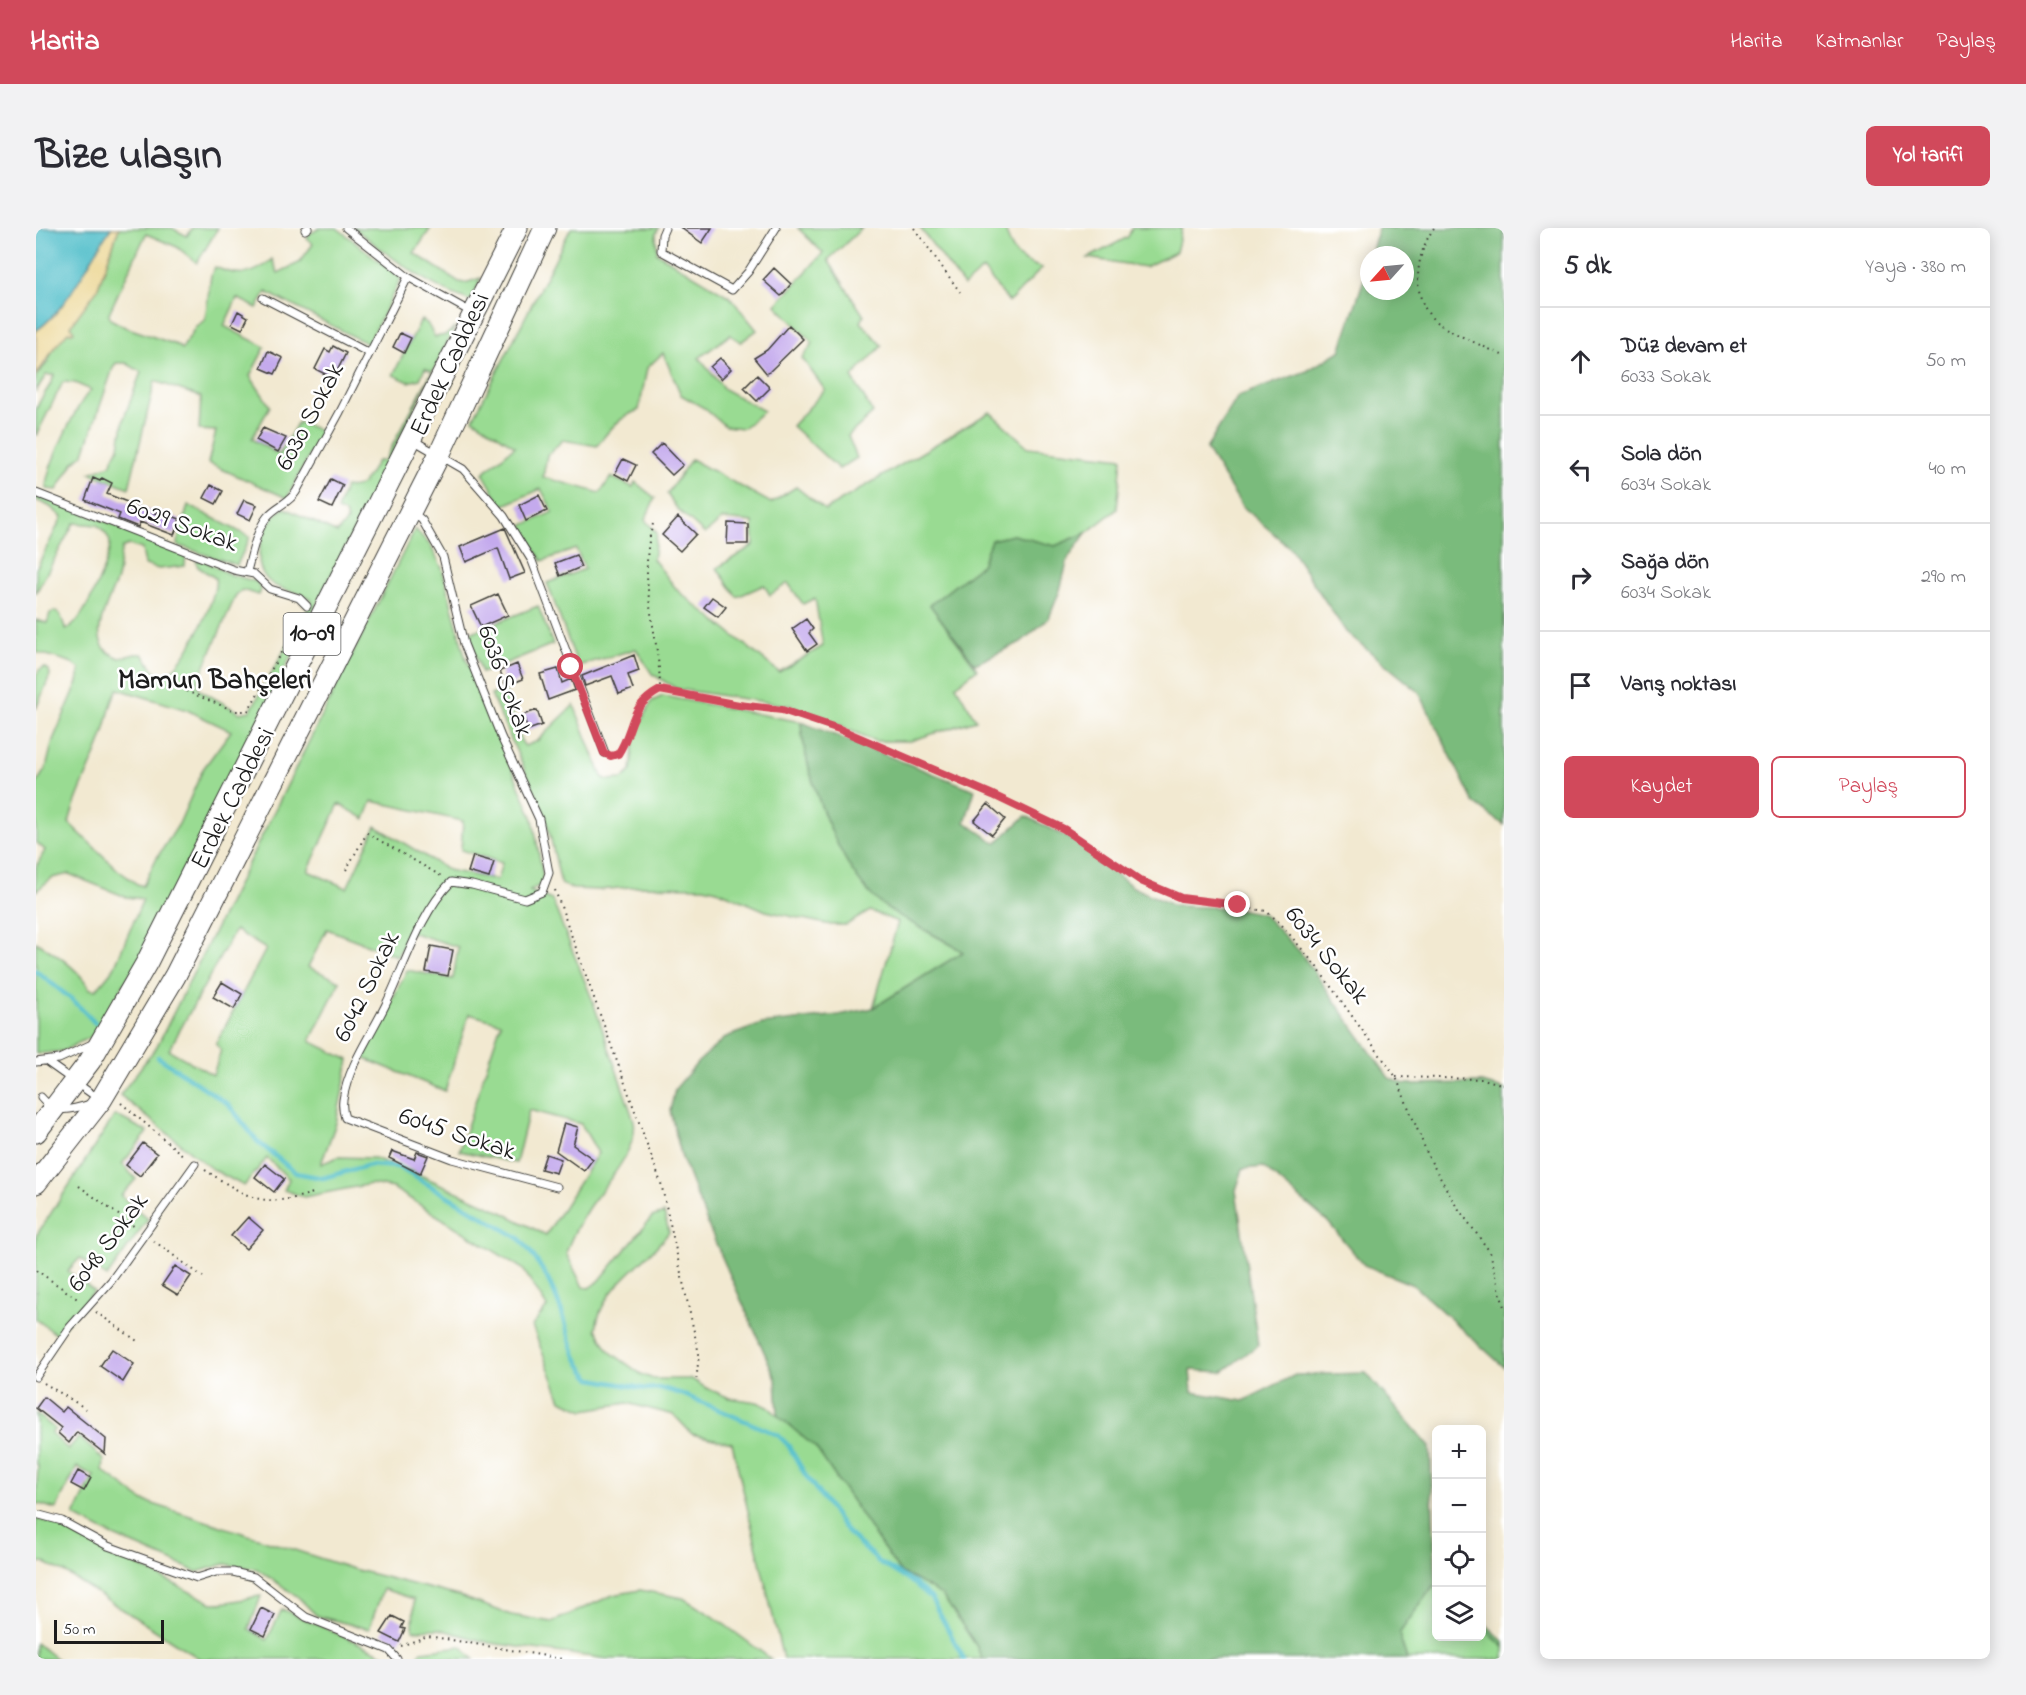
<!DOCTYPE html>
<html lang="tr">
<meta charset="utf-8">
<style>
body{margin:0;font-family:"Indie Flower",sans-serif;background:#f2f2f3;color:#2b2b33}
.controls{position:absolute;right:18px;bottom:18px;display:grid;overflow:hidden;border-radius:9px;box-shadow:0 3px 15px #0003}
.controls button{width:54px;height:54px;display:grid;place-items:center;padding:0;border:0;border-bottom:2px solid #e1e1e2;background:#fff;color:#2b2b33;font:30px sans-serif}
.compass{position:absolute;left:1324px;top:18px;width:54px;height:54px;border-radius:50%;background:#fff;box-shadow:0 3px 15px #0003;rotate:243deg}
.scale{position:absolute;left:18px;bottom:15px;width:110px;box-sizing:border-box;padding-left:6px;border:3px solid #1c1c1c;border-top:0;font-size:16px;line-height:21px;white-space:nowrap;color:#1c1c1c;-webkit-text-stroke:4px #fff;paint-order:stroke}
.stop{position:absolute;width:18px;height:18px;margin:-14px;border:4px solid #d1495b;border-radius:50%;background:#fff}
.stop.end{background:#d1495b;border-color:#fff;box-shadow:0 2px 6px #0008}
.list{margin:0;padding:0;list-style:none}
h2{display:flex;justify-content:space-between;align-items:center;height:78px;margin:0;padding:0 24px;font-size:26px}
h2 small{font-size:20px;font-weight:400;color:#7c7c81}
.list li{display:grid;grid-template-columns:39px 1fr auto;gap:18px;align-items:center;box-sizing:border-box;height:108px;padding:0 24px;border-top:2px solid #e1e1e2}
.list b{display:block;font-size:22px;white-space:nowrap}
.list p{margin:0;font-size:20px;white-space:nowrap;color:#7c7c81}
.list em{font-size:20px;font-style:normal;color:#7c7c81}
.actions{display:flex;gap:12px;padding:18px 24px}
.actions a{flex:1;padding:14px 0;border:2px solid #d1495b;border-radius:9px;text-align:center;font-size:21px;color:#d1495b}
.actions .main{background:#d1495b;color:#fff}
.icon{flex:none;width:33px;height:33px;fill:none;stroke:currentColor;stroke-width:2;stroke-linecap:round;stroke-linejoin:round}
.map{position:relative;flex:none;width:1468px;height:1431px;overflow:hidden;border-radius:9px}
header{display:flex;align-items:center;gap:36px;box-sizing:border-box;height:84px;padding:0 30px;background:#d1495b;color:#fff}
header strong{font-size:28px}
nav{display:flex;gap:33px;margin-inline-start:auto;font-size:21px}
.intro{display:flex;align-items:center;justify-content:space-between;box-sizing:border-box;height:144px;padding:0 36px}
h1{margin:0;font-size:42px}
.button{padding:15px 27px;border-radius:9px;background:#d1495b;color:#fff;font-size:21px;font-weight:700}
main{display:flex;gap:36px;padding:0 36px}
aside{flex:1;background:#fff;border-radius:9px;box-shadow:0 3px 15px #0003}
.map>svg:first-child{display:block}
</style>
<header>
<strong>Harita</strong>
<nav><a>Harita</a><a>Katmanlar</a><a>Paylaş</a></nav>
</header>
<div class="intro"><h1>Bize ulaşın</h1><a class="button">Yol tarifi</a></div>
<main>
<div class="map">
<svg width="1468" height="1431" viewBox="0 0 1468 1431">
<rect width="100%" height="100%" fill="#fff"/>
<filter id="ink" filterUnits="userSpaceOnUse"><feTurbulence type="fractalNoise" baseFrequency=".0167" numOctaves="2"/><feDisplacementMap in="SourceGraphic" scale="12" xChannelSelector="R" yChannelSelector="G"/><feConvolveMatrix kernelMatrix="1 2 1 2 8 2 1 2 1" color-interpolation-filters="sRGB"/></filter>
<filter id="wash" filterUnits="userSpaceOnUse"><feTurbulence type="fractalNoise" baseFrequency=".008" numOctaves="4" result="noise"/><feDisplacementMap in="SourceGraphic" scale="24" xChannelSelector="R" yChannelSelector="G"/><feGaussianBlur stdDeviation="1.35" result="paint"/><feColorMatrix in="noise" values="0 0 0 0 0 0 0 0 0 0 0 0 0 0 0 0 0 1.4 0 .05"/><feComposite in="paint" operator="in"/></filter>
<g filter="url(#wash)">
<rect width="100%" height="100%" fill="#f2e9d1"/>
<path fill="#99db92" stroke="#5a7c57" stroke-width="1.5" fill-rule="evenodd" d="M83,0H136L151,8L156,0H182L161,35L141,19L110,6L73,85L74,91L89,99L141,117L146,121L160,98L169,92L175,47L179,39C202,49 219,48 236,31L242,45L263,35L277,16L271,11L273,6L284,0H301L365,50L332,116L230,64L221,80L201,70L188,98L229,119L214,148L234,178L216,211L243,227L262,194L286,203L251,270L172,235L180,203L163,202L165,169L119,153L93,260L54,245L74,237L83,219L88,190L105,144L90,135H80L77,140L48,225L37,235L21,262L10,261C9,242 41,175 55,162L39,155L27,154L0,208C0,200 0,190 0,183C3,169 15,161 18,147H10L0,163V148L11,135L19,118L32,104L37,103L35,98L38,93L63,57Z
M318,0H395L378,25L423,54L429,55L445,50L435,73C390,58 355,29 318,0Z
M535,0H623L620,6L621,25L694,69L721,102L705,114L694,107L663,130L688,161L728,183L707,200L689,198L668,180L645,167L627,125L611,140L603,182C583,189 573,202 561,218L527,212L511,227L507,249L564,265L575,249L597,259L599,254L619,270L609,292L621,305L617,331L642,363L743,444L787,418L779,370L767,376L752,355L734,367L728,357L701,369L681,340L718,317L717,294L686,291L669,306L642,282L631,266L655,231L735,275L760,259L789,282L954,184L992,219L1086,230L1081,281L1050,305L1019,318L977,307L956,312L945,337L894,377L941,441L920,458L940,492L874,513H839L757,478L641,461L616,446L600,421L542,438L511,355L549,341L540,321L506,333L485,298L517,284L505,261L466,278L447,245L479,218L437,191Z
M762,0H826L792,32L828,88L825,94L846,118L816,149L837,185L812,208L821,230L803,241L756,198L789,162L766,130L777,115L740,77L787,25Z
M884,0H969C975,25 981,32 1006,40L973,74L947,41L928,58Z
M1096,0H1146L1140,24L1109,39L1052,30L1092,9Z
M385,92L391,95L399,109L410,107L419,99L105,729L56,808L27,823L0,826V714C20,726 42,740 54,761L60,762L78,740L107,671L90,669L33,646L16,650L0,663V639L9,622L0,614V556L10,540L17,512L42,454L44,441L34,434L0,424V392L11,395L14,385L20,383L24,386L30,402C47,396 73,334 74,316C74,308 66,301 61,297L38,295L0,365V341L26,289L13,278L0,272V267L150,324L149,338L123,341L109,337L106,321L93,317L87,319C82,329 84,340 81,351C72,377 45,417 84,430L99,426H107L123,449C143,451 184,368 179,350L162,339L160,334L165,331L193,346L221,354L225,362L223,367L206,362L200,367L161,455L164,462L204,485L214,483L276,373C267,364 259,365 247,361C222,353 219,331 227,308C231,298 238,284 249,280L301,305L311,293L309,285L301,282L309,259C328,263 332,247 341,233H348L396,143L389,140L384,151L373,154L357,147ZM82,461L151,482L195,503L167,541L143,596L120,631L107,658L101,656L82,642L33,595C40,565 56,539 66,510C71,497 74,472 82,461Z
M152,277L214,309L201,337L141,317Z
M379,301L394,317L406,340L429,428L497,591L507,649L504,657L494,663L516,672L556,771L598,893C603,921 568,958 553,979C544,993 535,1009 530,1025L547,1059L553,1060L564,1052L616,989L628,985L633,1004C610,1036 564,1059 560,1101L573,1123L605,1146L617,1151H656L670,1160L694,1170L721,1174L732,1179L780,1220L863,1343L906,1367L940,1417L946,1431H747L696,1215L656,1206L638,1187L591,1175L548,1182L525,1172L496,1098L511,1079L487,1041L357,960L335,956L268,969L248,962L253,951L231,930L208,958L176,941L84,867L121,818ZM336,573L427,593L425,622L466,635L461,652L412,642L340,598L311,660L272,643L303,576L329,591ZM291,701L361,728L374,704L422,719L417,751L371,742L327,830L409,863L433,786L465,795L423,923L480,935L493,882L545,896L562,925L510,1007L462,982L375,943L338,930L302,929L285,936L300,895L313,832L274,813L304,753L272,739ZM199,702L230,721L180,816L185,822L177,847L133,822Z
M502,378L517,416L446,445L432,406Z
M8,439L13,442L14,447L0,481V448L3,442Z
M469,462L485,513L489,518L501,513L538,477L566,549L572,552L586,551L595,543L598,508L616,473L627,468L765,494C768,545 803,643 845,675C866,692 903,709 927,724L837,780L862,694L834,683L810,697H795L730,683L681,662L668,659L604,658L563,662L537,661L525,656L510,589L455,467Z
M79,887L112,904L86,936L100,951L85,968L112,991L71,1049L44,1030L32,1043L58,1063L21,1107L0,1091V1008Z
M0,1185L19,1201L15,1205L32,1221L43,1209L68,1232L67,1243L108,1273L317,1341L423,1368L475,1387L516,1394L577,1367L604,1362L647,1370L677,1388L735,1431H572L454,1415L403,1401L377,1402L378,1371L347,1361L333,1401L281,1388L262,1369L221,1341L189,1336L161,1344L73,1306L38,1288L58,1248L41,1239L20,1281L0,1275L2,1237L0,1236Z
M0,1291L17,1295L176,1375C194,1376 207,1370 225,1368L213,1401L231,1412L246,1381L347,1426L351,1431H164L28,1344L7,1334L0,1335Z
M1397,1358H1400V1408H1446V1399L1468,1419V1431H1371L1362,1407Z
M0,1415L21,1431H0Z
M425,1418L438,1431H379L386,1423Z"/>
<path fill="#7abb7c" stroke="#4b6c4c" stroke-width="1.5" d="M1342,0H1468V597L1438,575L1383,464L1310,404L1254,320L1206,278L1170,221L1202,168L1271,143L1304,123L1333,36V63H1369V27H1335Z
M1050,305L1032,331L1024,362L1013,390L985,414L939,436L894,377L945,337L955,312L977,307L1019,318Z
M765,494L939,562L929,594L960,615L990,588L1038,613L1097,659L1138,678L1197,680L1227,686L1265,725L1353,850L1369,856L1446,855L1468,861V1139L1377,1057L1328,1037L1292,994L1227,939L1207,941L1200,962L1222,1117L1186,1144L1154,1142L1156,1164L1207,1173L1259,1147L1330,1145L1394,1219L1400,1358H1397L1363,1406L1371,1431H946L940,1417L906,1367L863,1343L780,1220L742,1188L740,1151L674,1002L646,930L634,883L639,861L662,834L690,809L726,796L803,787L837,780L927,724C901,706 869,694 844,675C803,642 768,545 765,494Z
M1446,1393L1468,1413V1419L1446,1399Z"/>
<path fill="#eeda9e" stroke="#857b5d" stroke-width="1.5" d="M75,0H83L61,62L38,93L35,98L38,104H32C19,117 10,133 0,148V103C25,86 36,61 51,35C58,23 67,12 75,0Z"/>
<path fill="#52bfcb" stroke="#376e74" stroke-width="1.5" d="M0,0H75C51,35 34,78 0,103Z"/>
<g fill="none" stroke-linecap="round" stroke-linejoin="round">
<path stroke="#52bfcb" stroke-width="4.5" d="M0,743L39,774L59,795
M122,829L192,876L222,914L260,945L287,950L334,937L362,939L483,1010C500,1029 515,1054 524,1079C534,1105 535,1131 556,1151L610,1161L625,1160L646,1166L742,1207L752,1217L770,1248L812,1305L843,1334L879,1356L895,1370L928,1431"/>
</g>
<g id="blocks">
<path fill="#c4aaed" d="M645,0H676L666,15Z
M738,40L755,56L745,68L727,52Z
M202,83L212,89L206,101L196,96Z
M753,97L767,111L731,146L718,130L731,122Z
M364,105L375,110L368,125L357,119Z
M297,118L310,125L299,147L295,144L293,148L279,141L289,121L294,124Z
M232,123L247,130L239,146L225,140Z
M684,130L695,141L685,151L674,139Z
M721,147L734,160L721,173L708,160Z
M227,200L250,210L242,224L220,212Z
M626,215L647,237L636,247L615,226Z
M587,231L600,237L592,253L579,246Z
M57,250L64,253L66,250L76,255L71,266L121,286L122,283L144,291L138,307L104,294L102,299L82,291L84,286L49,272Z
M295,251L307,257L296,280L283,274Z
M175,257L187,263L180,276L168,270Z
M503,267L511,283L490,293L483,277Z
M208,272L221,277L214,292L201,286Z
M642,289L660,306L644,323L626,307Z
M692,295L712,296V316H691Z
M469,300L489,345L473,351L462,320L430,334L424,319Z
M540,327L545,339L524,348L519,335Z
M462,366L472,387L445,399L435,378Z
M676,369L690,379L682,389L668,379Z
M770,391L777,401L773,405L781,416L771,423L756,401Z
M598,427L603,443L592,447L597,461L583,466L576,448L549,458L546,448Z
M481,436L487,451L470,458L464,443Z
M522,441L526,455L535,451L539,462L512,472L504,446Z
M501,482L506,497L492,502L487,487Z
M952,576L969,591L956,607L938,593Z
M437,628L458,634L453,650L432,644Z
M395,718L417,722L412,748L390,744Z
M186,754L206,766L198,781L177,769Z
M528,895L542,899L537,917L557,931L548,943L520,923Z
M107,915L121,926L104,948L90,937Z
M356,923L378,931L381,924L392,928L384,946L353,930Z
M510,926L525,931L520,945L505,941Z
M229,936L248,951L238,964L219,949Z
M212,989L227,1002L210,1021L195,1008Z
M139,1038L155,1048L142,1067L126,1057Z
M76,1121L98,1136L87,1154L64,1138Z
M8,1169L26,1184L30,1179L70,1211L69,1226L41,1204L33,1215L22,1205L25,1200L0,1180Z
M42,1243L55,1250L48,1263L35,1256Z
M225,1380L239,1387L229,1408L215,1401Z
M356,1388L368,1394L365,1400L369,1401L363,1414L345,1405Z"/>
</g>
</g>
<g filter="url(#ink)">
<use href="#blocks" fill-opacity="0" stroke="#3c3b37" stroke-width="1.5"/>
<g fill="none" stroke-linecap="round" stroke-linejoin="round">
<g stroke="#3c3b37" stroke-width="9">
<path id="service" d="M310,0L372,49L435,84
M629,0L626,7L625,23L696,62L712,44L740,0
M269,2L272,0
M227,70L333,125
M377,212L427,241L468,288L496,333L569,525
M0,265L198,342L218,346L234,361L263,370L271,378
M376,284L386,292L407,329L428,416L465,509L503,591L513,645L506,664L489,671L436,657L415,654C383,687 370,735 350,776C335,807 312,838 307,872C306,879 307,884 309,890L416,931L521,959
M211,343C216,326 220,303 231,289C240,278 253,275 260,264L304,184L372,49
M0,834L23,831L58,815
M11,834L63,871
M5,869C19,887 35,882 54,876
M0,1149L34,1099L75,1053L159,936
M0,1286L26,1293L72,1318L161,1350L180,1344H197L218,1349L270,1389L353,1422L361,1431"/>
</g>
<g stroke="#3c3b37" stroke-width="23">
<path id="primary" d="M0,904L54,833L111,734L481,0
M0,955L65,872L139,748L404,225L509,0"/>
</g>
<path stroke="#3c3b37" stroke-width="2" stroke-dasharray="1.5 4.5" stroke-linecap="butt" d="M878,0L924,64
M1398,0C1380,25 1374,67 1397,91C1407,102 1452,120 1468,128
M617,296C600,353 624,405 624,462
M150,463L199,483H212L252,412
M579,527L589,515L604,475L624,462L703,477L746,482L803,501L957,567L1028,601L1105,653L1145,670L1230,683L1244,695L1280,738L1360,849L1393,930L1419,976L1454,1024L1468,1079
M310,642L331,605L405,648
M519,662L625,955L663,1126L660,1155
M1360,849L1447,851L1468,857
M85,875L149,929
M169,942C213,970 225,981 277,965
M43,958L99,999
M118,1013L167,1049
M0,1042L43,1072
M60,1084L104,1115
M8,1155L52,1182
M365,1418L392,1408L527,1431"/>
<use href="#service" stroke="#fff" stroke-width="7"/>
<use href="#primary" stroke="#fff" stroke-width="21"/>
</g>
</g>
<g fill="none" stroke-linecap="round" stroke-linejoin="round" filter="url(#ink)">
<path stroke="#d1495b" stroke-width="8" d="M535,439L568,525L575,528L582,526C600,498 591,480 624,462L703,477L746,482L803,501L957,567L1028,601L1105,653L1145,670L1202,677"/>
</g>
<g text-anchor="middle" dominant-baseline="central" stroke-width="5" stroke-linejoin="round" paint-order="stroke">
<rect fill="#fff" stroke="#606060" stroke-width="1.5" x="247.5" y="385" width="57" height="42" rx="4.5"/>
<g font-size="24" font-weight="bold" fill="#1c1c1c">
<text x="276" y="406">10-09</text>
</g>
<g font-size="26" fill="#1c1c1c" stroke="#fff">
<text transform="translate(415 137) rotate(-65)">Erdek Caddesi</text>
<text transform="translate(275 189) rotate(-62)">6030 Sokak</text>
<text transform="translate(146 298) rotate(20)">6029 Sokak</text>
<text transform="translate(468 454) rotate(70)">6036 Sokak</text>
<text transform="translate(198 571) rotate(-63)">Erdek Caddesi</text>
<text transform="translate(1290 728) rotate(51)">6034 Sokak</text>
<text transform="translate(332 759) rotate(-64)">6042 Sokak</text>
<text transform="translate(421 907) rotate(18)">6045 Sokak</text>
<text transform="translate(73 1015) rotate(-53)">6048 Sokak</text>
</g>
<g font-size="28" font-weight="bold" fill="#1c1c1c" stroke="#fff">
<text x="179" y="453">Mamun Bahçeleri</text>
</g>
</g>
</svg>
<div class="controls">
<button>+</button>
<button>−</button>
<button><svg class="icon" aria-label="locate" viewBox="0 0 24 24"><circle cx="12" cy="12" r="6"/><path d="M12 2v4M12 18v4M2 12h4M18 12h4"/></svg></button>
<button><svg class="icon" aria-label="layers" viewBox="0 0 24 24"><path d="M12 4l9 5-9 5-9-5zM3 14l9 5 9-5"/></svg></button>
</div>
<svg class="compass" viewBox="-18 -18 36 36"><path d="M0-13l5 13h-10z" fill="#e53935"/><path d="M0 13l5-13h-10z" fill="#7c7c81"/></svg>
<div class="scale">50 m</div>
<div class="stop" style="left:535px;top:439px"></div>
<div class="stop end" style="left:1202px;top:677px"></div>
</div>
<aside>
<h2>5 dk<small>Yaya · 380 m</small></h2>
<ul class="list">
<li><svg class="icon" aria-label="ahead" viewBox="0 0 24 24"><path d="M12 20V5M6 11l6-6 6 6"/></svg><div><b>Düz devam et</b><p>6033 Sokak</p></div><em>50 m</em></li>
<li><svg class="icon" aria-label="left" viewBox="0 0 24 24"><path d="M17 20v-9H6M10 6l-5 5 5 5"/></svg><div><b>Sola dön</b><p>6034 Sokak</p></div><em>40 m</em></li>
<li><svg class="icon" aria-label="right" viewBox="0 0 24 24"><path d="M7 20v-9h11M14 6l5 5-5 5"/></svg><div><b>Sağa dön</b><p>6034 Sokak</p></div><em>290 m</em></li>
<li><svg class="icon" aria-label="arrive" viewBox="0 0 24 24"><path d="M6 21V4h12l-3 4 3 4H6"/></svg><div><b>Varış noktası</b></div></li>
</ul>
<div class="actions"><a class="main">Kaydet</a><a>Paylaş</a></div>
</aside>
</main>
